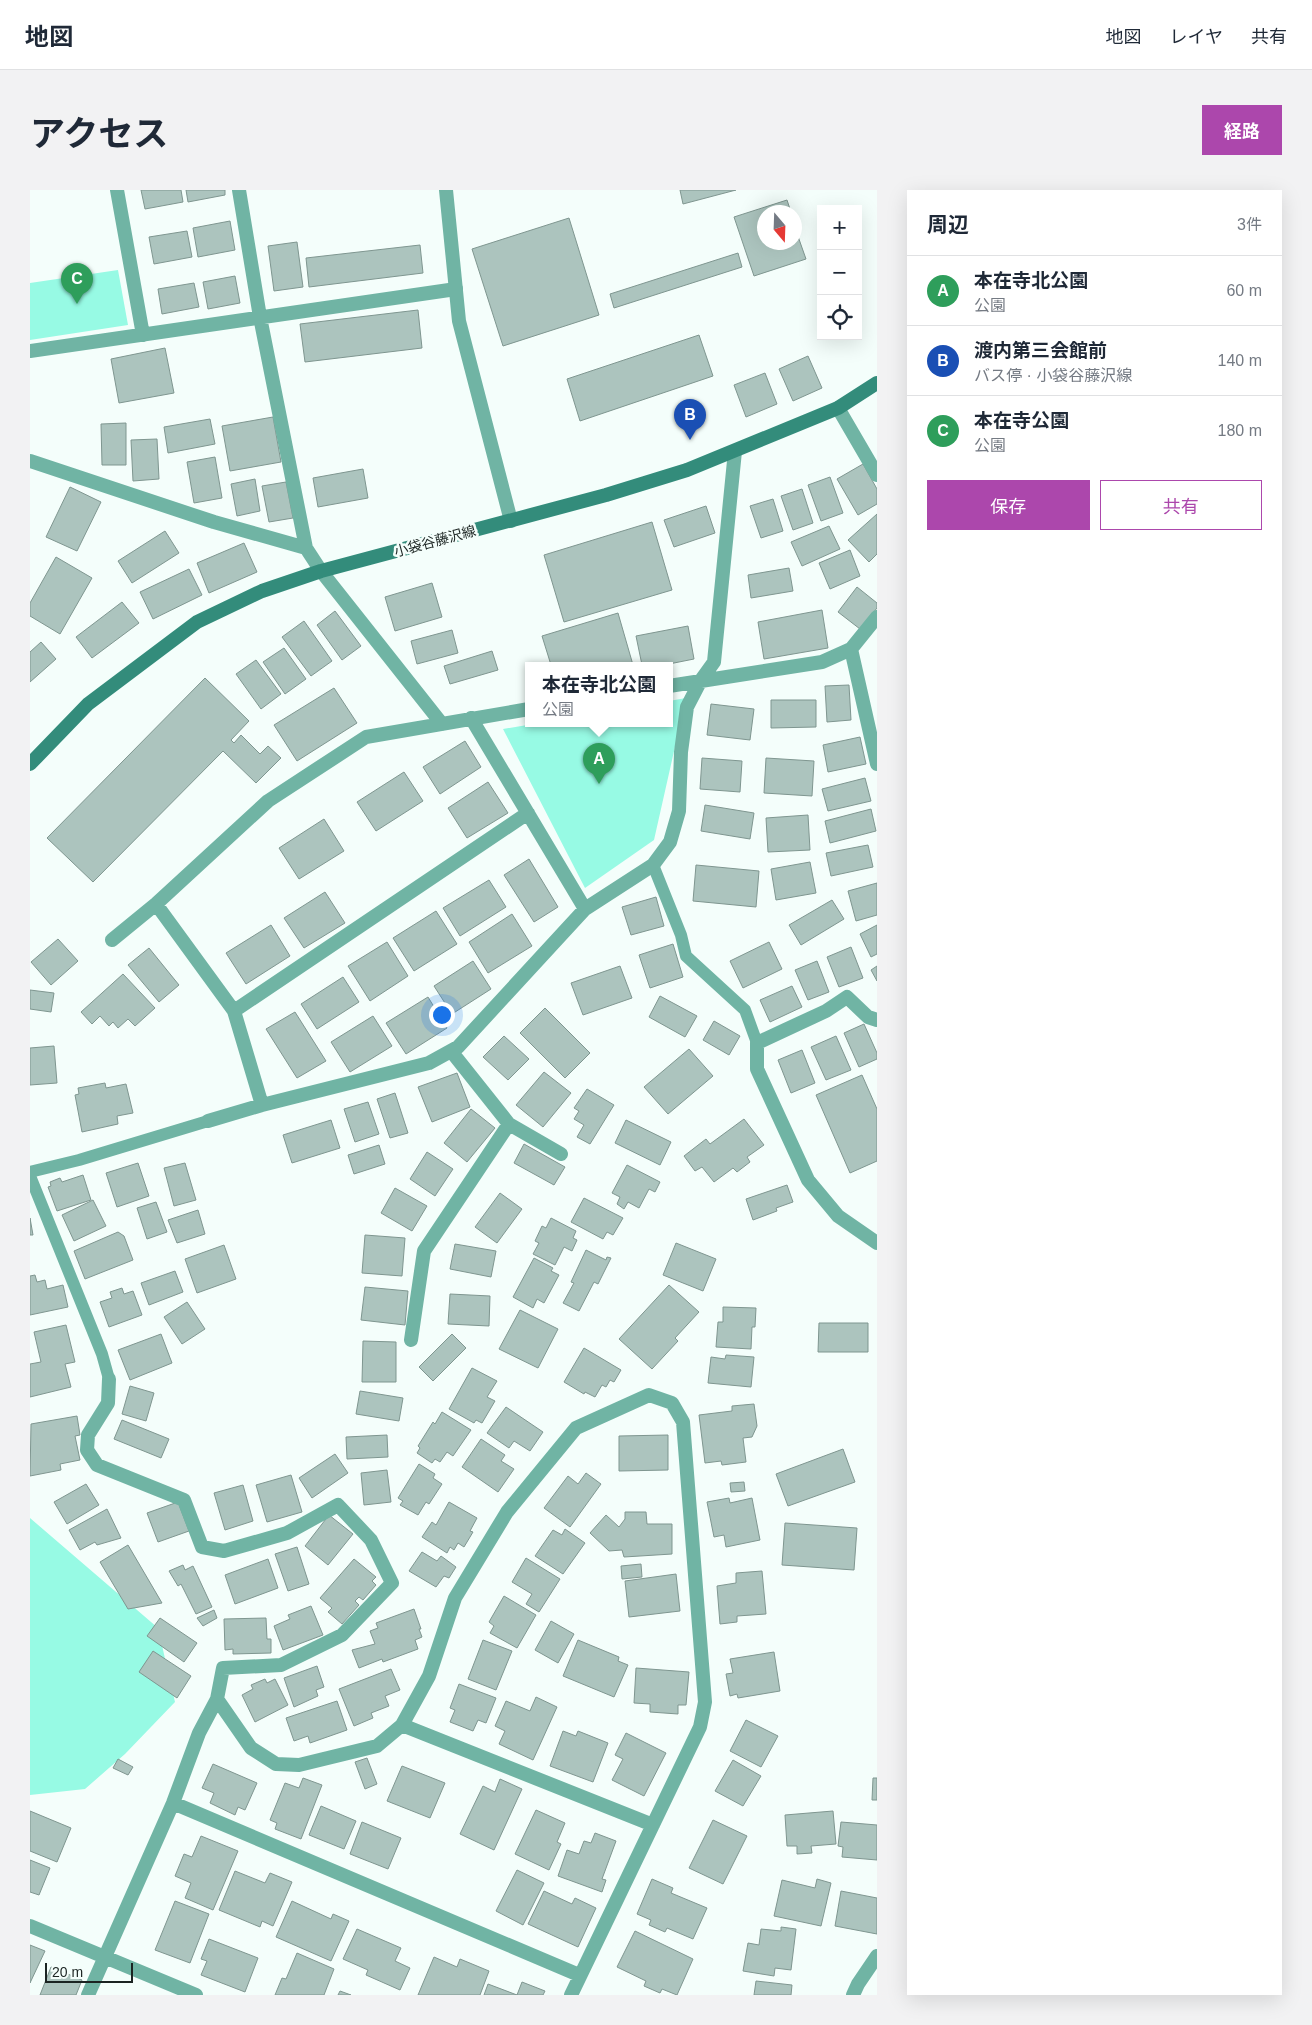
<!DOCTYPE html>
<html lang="ja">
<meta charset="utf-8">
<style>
body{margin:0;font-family:Helvetica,"Noto Sans JP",sans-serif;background:#f2f2f3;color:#1f2937}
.controls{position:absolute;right:15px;top:15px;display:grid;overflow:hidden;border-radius:0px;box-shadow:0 5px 20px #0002}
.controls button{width:45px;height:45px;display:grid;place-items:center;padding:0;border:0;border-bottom:1px solid #e0e1e3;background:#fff;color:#1f2937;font:25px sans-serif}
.compass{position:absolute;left:727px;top:15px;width:45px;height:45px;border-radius:50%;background:#fff;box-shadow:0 5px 20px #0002;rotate:161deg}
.scale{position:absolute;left:15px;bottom:12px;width:88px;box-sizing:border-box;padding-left:5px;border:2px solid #1b2422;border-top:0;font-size:14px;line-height:18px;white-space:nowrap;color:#1b2422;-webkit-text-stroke:4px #f4fefb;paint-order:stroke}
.you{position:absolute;left:411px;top:824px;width:18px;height:18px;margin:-12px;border:4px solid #fff;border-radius:50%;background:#1a73e8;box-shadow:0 0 0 8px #1a73e833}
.badge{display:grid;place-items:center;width:32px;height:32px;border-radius:50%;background:#ac47ac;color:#fff;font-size:16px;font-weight:700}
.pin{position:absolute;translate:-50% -41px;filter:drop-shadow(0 1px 2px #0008)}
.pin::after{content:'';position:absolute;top:26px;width:18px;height:15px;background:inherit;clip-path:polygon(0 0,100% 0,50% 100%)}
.popup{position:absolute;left:495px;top:472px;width:148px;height:65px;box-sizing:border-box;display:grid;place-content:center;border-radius:0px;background:#fff;filter:drop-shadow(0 1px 4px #0005);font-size:16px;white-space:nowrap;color:#747a83}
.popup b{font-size:19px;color:#1f2937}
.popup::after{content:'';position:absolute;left:50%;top:100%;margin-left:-10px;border:10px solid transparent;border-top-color:#fff}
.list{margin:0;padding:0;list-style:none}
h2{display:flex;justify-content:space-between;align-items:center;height:65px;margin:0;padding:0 20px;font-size:21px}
h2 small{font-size:16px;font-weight:400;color:#747a83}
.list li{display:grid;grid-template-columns:32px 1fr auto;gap:15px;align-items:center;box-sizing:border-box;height:70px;padding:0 20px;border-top:1px solid #e0e1e3}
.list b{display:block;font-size:19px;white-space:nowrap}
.list p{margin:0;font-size:16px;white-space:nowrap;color:#747a83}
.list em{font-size:16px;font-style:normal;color:#747a83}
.actions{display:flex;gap:10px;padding:15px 20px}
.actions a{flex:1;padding:11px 0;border:1px solid #ac47ac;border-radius:0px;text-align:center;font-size:18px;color:#ac47ac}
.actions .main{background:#ac47ac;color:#fff}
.icon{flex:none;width:28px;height:28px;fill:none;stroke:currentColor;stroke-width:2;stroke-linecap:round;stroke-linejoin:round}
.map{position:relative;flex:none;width:847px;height:1805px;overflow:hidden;border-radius:0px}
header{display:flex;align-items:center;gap:30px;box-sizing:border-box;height:70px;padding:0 25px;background:#fff;border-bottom:1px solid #e0e1e3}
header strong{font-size:24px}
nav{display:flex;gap:28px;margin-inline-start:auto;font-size:18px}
.intro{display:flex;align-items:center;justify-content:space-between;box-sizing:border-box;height:120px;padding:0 30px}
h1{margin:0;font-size:35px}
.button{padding:12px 22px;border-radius:0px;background:#ac47ac;color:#fff;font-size:18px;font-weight:700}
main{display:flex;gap:30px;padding:0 30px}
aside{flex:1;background:#fff;border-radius:0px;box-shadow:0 5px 20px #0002}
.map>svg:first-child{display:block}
</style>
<header>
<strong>地図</strong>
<nav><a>地図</a><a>レイヤ</a><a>共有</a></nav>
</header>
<div class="intro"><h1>アクセス</h1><a class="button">経路</a></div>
<main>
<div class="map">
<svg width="847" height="1805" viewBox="0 0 847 1805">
<rect width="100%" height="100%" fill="#f4fefb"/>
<path fill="#97fae4" d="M88,80L98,135L0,150V93Z
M656,508L624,650L555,698L473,539L509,533H639V511Z
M0,1328L128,1438L145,1512L95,1564L55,1599L0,1605Z"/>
<path fill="#acc4be" stroke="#7f9690" d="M111,0H151L153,12L115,19Z
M156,0H195V5L158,12Z
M650,0H706L653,14Z
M757,10L761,22H734V52H764V35L776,69L724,86L704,27Z
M539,28L569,125L473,156L442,59Z
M200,31L205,60L168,67L163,38Z
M157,41L162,67L124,74L119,47Z
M267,52L273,97L244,101L238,56Z
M390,55L393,83L279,97L276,68Z
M708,63L712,77L584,118L580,104Z
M205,86L210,113L178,119L173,92Z
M164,93L169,117L132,124L128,99Z
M388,120L392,158L275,172L270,134Z
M669,145L683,186L550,231L537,189Z
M135,158L144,203L89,213L81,169Z
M778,166L792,198L763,211L749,179Z
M735,183L747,214L716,227L704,195Z
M243,227L251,272L200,281L192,236Z
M180,229L185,254L138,263L134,237Z
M96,233V275H72L71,234Z
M127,249L129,289L103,291L101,250Z
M185,267L192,308L164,313L157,272Z
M833,274L847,299V314L828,325L807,289Z
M333,279L338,308L288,317L283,288Z
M800,287L813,323L791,331L778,295Z
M225,289L230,321L207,326L201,294Z
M256,292L263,328L239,332L232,296Z
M40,297L71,312L47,361L16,347Z
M772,299L783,333L763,340L751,306Z
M743,309L753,341L731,348L720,316Z
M676,316L685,343L644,357L634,330Z
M847,324V364L839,372L818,350Z
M622,332L642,400L534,432L514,365Z
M799,336L810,359L772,376L761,352Z
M135,341L149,363L102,393L88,371Z
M214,353L227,382L179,403L167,373Z
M820,360L830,386L800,399L789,373Z
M26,367L62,388L30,444L0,426V413Z
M759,378L763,401L721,408L718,385Z
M159,379L172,405L123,429L110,402Z
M402,393L412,427L365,441L355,407Z
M827,397L847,413V418L830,439L808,422Z
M92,412L109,433L62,468L46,447Z
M792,420L798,458L734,469L728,432Z
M305,421L331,456L312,470L287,435Z
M588,423L603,475H521L512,446Z
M274,431L302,471L281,486L252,447Z
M658,436L664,469L634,475H612L606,446Z
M422,440L428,463L387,474L381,451Z
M11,452L26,469L0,492V462Z
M254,458L276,489L255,504L233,472Z
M462,461L468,480L420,494L414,476Z
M226,470L251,504L231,519L206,484Z
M175,488L219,531L201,550L204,553L211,545L230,564L238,556L251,568L226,593L193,561L63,692L17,648Z
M819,495L821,530L797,532L795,496Z
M304,498L327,533L267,571L244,535Z
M741,510H786V537L741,538Z
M681,514L724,519L720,550L677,545Z
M830,547L836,574L798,582L793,555Z
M435,551L451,577L410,604L393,577Z
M672,568L712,571L710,602L670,599Z
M736,568L784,571L782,606L734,603Z
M374,582L393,611L346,641L327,612Z
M835,588L841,611L798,621L792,599Z
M458,592L478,623L437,648L418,618Z
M675,615L724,623L720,649L671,641Z
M841,619L846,641L800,653L795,631Z
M778,625L780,660L738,662L736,628Z
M294,629L314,661L269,689L249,658Z
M838,655L843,677L801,686L796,663Z
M499,669L528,717L504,732L474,685Z
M780,672L786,703L746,710L741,679Z
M666,675L729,681L726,717L663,711Z
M459,690L476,717L430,746L413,718Z
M847,693V725L826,731L818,701Z
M295,702L315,733L274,758L254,728Z
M626,707L634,736L601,745L592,717Z
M802,710L814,729L771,755L759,735Z
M406,721L427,754L384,781L363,748Z
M482,724L502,756L458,783L439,752Z
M241,735L260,766L216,794L196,763Z
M847,735V764L841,767L830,744Z
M28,749L48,771L21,795L1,772Z
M357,752L378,786L340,811L318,776Z
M739,752L752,779L713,798L700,771Z
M643,754L653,787L620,798L609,765Z
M821,757L833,788L809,797L797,767Z
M119,758L149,795L129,812L98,775Z
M443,771L461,799L422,824L404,796Z
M787,771L799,802L778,810L765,780Z
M590,776L602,808L553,825L541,793Z
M847,776V791L841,780Z
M93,784L125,818L105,836L98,829L88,838L83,832L79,836L70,826L62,834L51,822Z
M313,787L329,812L287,839L271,814Z
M762,796L772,817L740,832L730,810Z
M0,800L24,803L21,822L0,819Z
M630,806L667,826L655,847L619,827Z
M398,807L417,838L376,864L356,833Z
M515,818L560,863L535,888L490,843Z
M265,822L296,871L267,888L236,839Z
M343,826L362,856L320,882L301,852Z
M684,831L710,846L699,865L673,850Z
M834,834L847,863V869L829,877L814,843Z
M474,846L499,869L478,890L453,867Z
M806,846L821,880L796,890L781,857Z
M24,856L27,893L0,895V858Z
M659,859L683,886L638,924L614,897Z
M772,860L785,893L761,903L748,870Z
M514,882L541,903L513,937L486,915Z
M427,883L440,917L402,932L388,897Z
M832,885L847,919V971L820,983L786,905Z
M75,893L76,898L96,894L103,923L87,926L88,934L52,942L45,905L49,904L48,898Z
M557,899L584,915L560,954L547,947L554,935L544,929L549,921L544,918Z
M365,903L378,943L360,948L347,909Z
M338,912L349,944L325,952L314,919Z
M441,919L465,938L437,972L414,953Z
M714,929L734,955L717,967L720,972L707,982L703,978L684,992L672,977L665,981L654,966L676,949L680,954Z
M301,930L310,958L262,973L253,945Z
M596,930L641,952L630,975L585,953Z
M494,954L535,977L524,995L484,973Z
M349,955L355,974L324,984L318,965Z
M397,962L423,979L405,1006L380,989Z
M108,973L119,1006L87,1017L76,983Z
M155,973L166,1010L144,1016L134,978Z
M597,975L630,992L625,1002L619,999L609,1018L598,1012L594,1019L587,1014L590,1007L582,1003Z
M53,985L61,1010L27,1021L18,997L21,996L20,992L30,988L32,992Z
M757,995L763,1012L746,1018L747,1021L723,1030L716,1009Z
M365,998L397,1016L382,1041L351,1023Z
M470,1003L492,1019L467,1053L445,1037Z
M554,1008L593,1028L583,1045L577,1042L573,1049L541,1032Z
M63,1010L76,1036L44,1051L32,1025Z
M126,1012L137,1042L117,1049L107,1018Z
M168,1020L175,1044L147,1053L138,1030Z
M0,1028L3,1045H0Z
M521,1028L546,1041L543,1048L547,1050L542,1061L534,1057L525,1075L503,1064L509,1053L505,1051L512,1036L516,1038Z
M88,1042L94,1046L103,1070L55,1089L44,1061Z
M335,1045L375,1048L372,1086L332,1083Z
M646,1053L686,1069L673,1101L633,1085Z
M425,1054L466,1061L461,1087L420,1079Z
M194,1055L206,1089L167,1103L155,1069Z
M556,1060L576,1070L577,1067L581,1068L568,1094L564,1092L549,1121L533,1113L544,1093L541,1092Z
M504,1068L523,1078L521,1081L529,1085L514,1113L507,1109L503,1118L483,1107Z
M145,1081L153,1102L119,1115L111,1093Z
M5,1085L7,1092L15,1090L17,1099L33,1095L38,1117L0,1125V1086Z
M639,1095L669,1122L645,1148L648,1151L622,1179L589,1149Z
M335,1097L378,1101L375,1135L331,1130Z
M92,1098L94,1104L103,1101L112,1125L79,1137L70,1112L82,1108L80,1102Z
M420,1104L460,1106L459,1136L418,1134Z
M157,1112L175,1139L152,1154L134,1127Z
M693,1117L726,1118L725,1137H722L721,1159L686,1157L688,1132H693Z
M490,1120L528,1139L508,1178L469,1159Z
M789,1133H838V1162H788Z
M36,1135L45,1172L35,1174L41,1197L0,1207V1174L11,1172L4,1142Z
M131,1144L142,1173L100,1190L88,1160Z
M422,1144L436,1158L403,1191L389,1177Z
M333,1151L366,1152V1192H332Z
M554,1158L591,1180L584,1192L580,1190L576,1197L572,1195L565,1207L555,1202L554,1204L534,1192Z
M696,1165L724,1167L721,1197L678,1193L681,1167L695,1169Z
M442,1178L467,1191L457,1207L465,1211L452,1233L446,1230L444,1233L419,1219Z
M100,1196L124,1203L116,1231L92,1224Z
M330,1201L373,1208L369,1231L326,1224Z
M724,1214L727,1236L722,1247L713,1248L716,1272L692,1275L691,1271L675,1273L669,1225L702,1221V1216Z
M476,1217L513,1242L500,1261L484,1251L479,1258L457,1243Z
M412,1222L441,1240L423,1266L417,1262L410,1272L405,1269L402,1273L387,1263L390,1258L388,1256L403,1232L405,1234Z
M47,1226L50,1245L45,1246L50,1270L30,1274L31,1280L0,1286L1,1234Z
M92,1230L139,1249L131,1268L84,1249Z
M357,1245L358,1267L317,1269L316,1247Z
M638,1245V1280L589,1281V1246Z
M451,1249L475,1265L471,1271L484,1279L468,1302L432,1277Z
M813,1259L825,1292L758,1316L746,1284Z
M305,1264L318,1283L282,1308L269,1288Z
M389,1274L405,1284L403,1288L412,1294L399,1314L396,1312L388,1325L370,1315L373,1311L368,1308Z
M357,1280L361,1312L334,1315L331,1283Z
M556,1283L571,1294L540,1337L514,1318L538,1286L548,1294Z
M261,1285L272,1322L237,1332L226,1295Z
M714,1292L715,1301L701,1302L700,1293Z
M56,1294L69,1315L37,1334L24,1312Z
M213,1295L223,1331L195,1340L184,1303Z
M699,1308L700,1313L722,1308L730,1350L696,1357L694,1345L684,1347L677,1312Z
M148,1312L159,1341L128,1352L117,1323Z
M419,1312L447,1328L440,1341L443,1342L434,1357L428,1353L424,1360L420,1357L417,1363L392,1347L402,1332L406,1335Z
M77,1319L91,1348L67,1355L65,1352L50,1360L39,1340Z
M595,1322H616L617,1334H642V1364L594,1367L592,1360L579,1361L560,1343L576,1325L589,1337L595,1329Z
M299,1325L323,1344L298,1375L275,1356Z
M755,1333L827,1338L824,1380L752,1375Z
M535,1339L555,1353L533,1384L505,1366L523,1340L532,1345Z
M98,1355L132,1413L98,1419L70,1372Z
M267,1357L279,1394L258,1401L245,1364Z
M392,1362L407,1371L411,1366L426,1377L419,1388L414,1386L406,1397L379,1381Z
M496,1368L530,1389L509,1422L496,1414L502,1404L482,1392Z
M238,1369L248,1398L205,1414L195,1385Z
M324,1369L346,1387L342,1391L346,1395L333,1410L329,1407L325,1411L329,1415L312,1434L298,1422L302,1418L290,1408Z
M611,1374L612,1387L592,1389L591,1376Z
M153,1375L155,1380L163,1376L182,1417L166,1424L151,1394L148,1396L139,1381Z
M732,1381L736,1424L707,1426V1432L690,1434L687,1396L706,1393V1383Z
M646,1384L650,1421L599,1427L595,1391Z
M474,1406L506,1425L487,1458L460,1443L464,1436L459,1432Z
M281,1416L293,1445L253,1460L244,1436L260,1429L258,1425Z
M384,1419L391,1439H389L392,1447L385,1450L388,1459L353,1472L352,1469L329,1478L322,1460L345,1454L340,1441L348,1438L346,1433Z
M184,1420L187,1428L173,1436L167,1428Z
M130,1428L167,1453L154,1472L117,1446Z
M236,1428L237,1449H241V1463L203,1464V1459L195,1460L194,1429Z
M521,1431L544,1444L528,1473L505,1460Z
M453,1450L482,1461L466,1500L438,1489Z
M548,1450L589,1467L588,1471L598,1475L584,1507L533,1486Z
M123,1461L161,1486L147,1508L109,1482Z
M744,1462L750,1501L708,1508L707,1504L700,1506L696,1484L703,1483L700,1469Z
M287,1476L294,1497L286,1500L288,1506L264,1517L254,1488Z
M606,1478L659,1482L656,1515H648V1524L620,1522V1514L604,1513Z
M361,1479L370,1500L355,1506L359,1516L341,1523L343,1528L324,1536L309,1499Z
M235,1489L237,1493L245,1489L258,1515L225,1532L212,1505L223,1499L221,1495Z
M429,1494L466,1508L456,1533L448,1530L443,1541L420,1532L425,1520L420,1518Z
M506,1507L527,1517L503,1570L469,1554L475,1541L465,1536L476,1511L500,1521Z
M307,1511L317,1540L280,1553L278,1546L264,1551L256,1528Z
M716,1530L748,1546L731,1577L700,1561Z
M533,1541L546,1546L548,1541L578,1553L563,1592L520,1576Z
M596,1543L636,1563L614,1606L582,1590L593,1569L585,1565Z
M337,1568L347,1594L335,1599L325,1572Z
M88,1569L103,1577L98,1585L83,1578Z
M703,1570L731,1586L713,1616L685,1601Z
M183,1574L227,1593L215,1620L208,1617L205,1625L180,1613L184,1603L172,1598Z
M372,1576L415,1593L400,1628L357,1611Z
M273,1588L292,1595L271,1649L245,1639L247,1633L240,1630L255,1593L269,1598Z
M843,1588H847V1610H842Z
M470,1589L492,1599L464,1660L430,1644L453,1596L465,1602Z
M291,1616L326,1631L314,1659L279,1645Z
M506,1620L535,1633L527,1652L531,1654L519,1680L485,1664Z
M0,1621L41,1638L27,1672L0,1661Z
M803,1621L806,1654L781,1656L782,1663L767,1664V1656H757L755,1625Z
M683,1630L717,1646L693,1694L659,1678Z
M332,1632L371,1648L358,1679L320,1664Z
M811,1632L847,1635V1670L812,1667L813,1657L808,1656Z
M565,1643L586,1651L572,1689L576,1690L572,1702L528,1686L537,1660L549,1664L554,1651L561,1653Z
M171,1646L208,1661L183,1720L155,1708L161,1693L145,1686L154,1664L162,1667Z
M0,1670L20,1678L9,1705L0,1702Z
M487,1680L514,1693L493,1735L466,1721Z
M205,1681L235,1693L240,1683L262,1692L243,1736L232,1731L230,1737L189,1720Z
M622,1689L643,1698L641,1703L677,1718L663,1749L637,1738L635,1742L619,1735L621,1730L607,1724Z
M787,1689L801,1693L791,1736L744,1726L752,1690L785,1698Z
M514,1701L542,1714L545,1708L566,1718L548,1757L498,1734Z
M811,1701L847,1708V1744L805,1736Z
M145,1711L179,1724L160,1773L125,1760Z
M262,1711L301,1729L303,1724L319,1731L301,1771L246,1747Z
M751,1737L766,1739L761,1780L745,1778L744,1786L713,1781L718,1753L729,1755L731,1739L751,1741Z
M327,1739L371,1758L365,1771L380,1778L370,1800L336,1785L338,1780L313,1769Z
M605,1741L663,1769L647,1805L632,1799L630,1803L614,1796L616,1791L587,1777Z
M179,1749L228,1768L215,1802L171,1785L177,1771L171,1769Z
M0,1755L15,1761L0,1793Z
M267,1763L304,1779L294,1805H245L252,1788L256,1789Z
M404,1767L427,1777L430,1769L459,1781L450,1805H388Z
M21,1777L52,1790L46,1805H10Z
M726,1791L762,1795L761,1805H724Z
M492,1792L515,1801L513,1805H487Z
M458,1794L487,1805H454Z
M310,1801L321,1805H308Z"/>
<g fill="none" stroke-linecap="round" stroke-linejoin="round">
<path stroke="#70b4a4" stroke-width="12" d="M623,675L651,745L656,766L715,820L727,853
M0,982L49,970L178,931
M0,986L72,1164L79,1189"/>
<path stroke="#70b4a4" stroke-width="14" d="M87,0L113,145
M209,0L230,127L276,358L291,381L412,534
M0,161L426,99
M808,218L847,285
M0,271L184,332L276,358
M821,459L847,574
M639,496L792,472L821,459L847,427
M441,528L555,719
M126,714L204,821L232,915
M82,750L126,714L238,611L336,547L499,519
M204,821L498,623
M847,830L838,827L817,807L796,821L727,853V879L778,990L808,1026L847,1053
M421,861L479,934L531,964
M178,931L232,915L399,873L428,857L555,719L623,675L640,652L649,621L651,562L657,517L671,490L684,472L705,261
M381,1150L394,1061L479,934
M187,1509L221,1558L246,1574L269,1575L347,1556L372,1535L399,1486L425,1408L477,1322L546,1238L619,1205L642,1213L653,1232L675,1512L670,1537L541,1805
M372,1535L623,1635
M143,1613L549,1785
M0,1736L166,1805
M58,1805L143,1613L169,1543L187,1509L193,1478L251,1475L312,1445L362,1393L341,1350L308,1315L257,1343L194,1361L172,1357L154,1310L67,1275L57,1260L58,1245L78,1213L79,1189
M823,1805L828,1794L847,1766"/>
<path stroke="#70b4a4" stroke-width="14" d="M416,0L429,131L481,331"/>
<path stroke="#338c7b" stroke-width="14" d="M0,574L58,514L167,432L232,401L291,381L576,305L657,280L808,218L847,193"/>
</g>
<g text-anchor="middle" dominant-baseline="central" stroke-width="5" stroke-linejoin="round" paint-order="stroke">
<g font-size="14" fill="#1b2422" stroke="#f4fefb">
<text transform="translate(405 351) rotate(-15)">小袋谷藤沢線</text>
</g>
</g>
</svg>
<div class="controls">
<button>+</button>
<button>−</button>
<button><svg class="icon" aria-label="locate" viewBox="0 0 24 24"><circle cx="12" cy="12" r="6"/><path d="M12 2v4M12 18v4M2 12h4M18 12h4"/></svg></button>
</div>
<svg class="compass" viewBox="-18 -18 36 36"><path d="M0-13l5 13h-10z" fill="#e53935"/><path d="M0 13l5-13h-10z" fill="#747a83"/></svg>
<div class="scale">20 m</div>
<div class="you"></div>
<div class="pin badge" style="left:569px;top:594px;background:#2e9e5b">A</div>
<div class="popup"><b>本在寺北公園</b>公園</div>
<div class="pin badge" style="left:660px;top:250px;background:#1a4fb4">B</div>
<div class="pin badge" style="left:47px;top:114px;background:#2e9e5b">C</div>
</div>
<aside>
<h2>周辺<small>3件</small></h2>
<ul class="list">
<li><span class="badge" style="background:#2e9e5b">A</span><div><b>本在寺北公園</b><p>公園</p></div><em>60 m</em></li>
<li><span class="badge" style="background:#1a4fb4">B</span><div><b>渡内第三会館前</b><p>バス停 · 小袋谷藤沢線</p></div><em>140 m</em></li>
<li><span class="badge" style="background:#2e9e5b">C</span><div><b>本在寺公園</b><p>公園</p></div><em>180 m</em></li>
</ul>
<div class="actions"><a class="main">保存</a><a>共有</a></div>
</aside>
</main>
